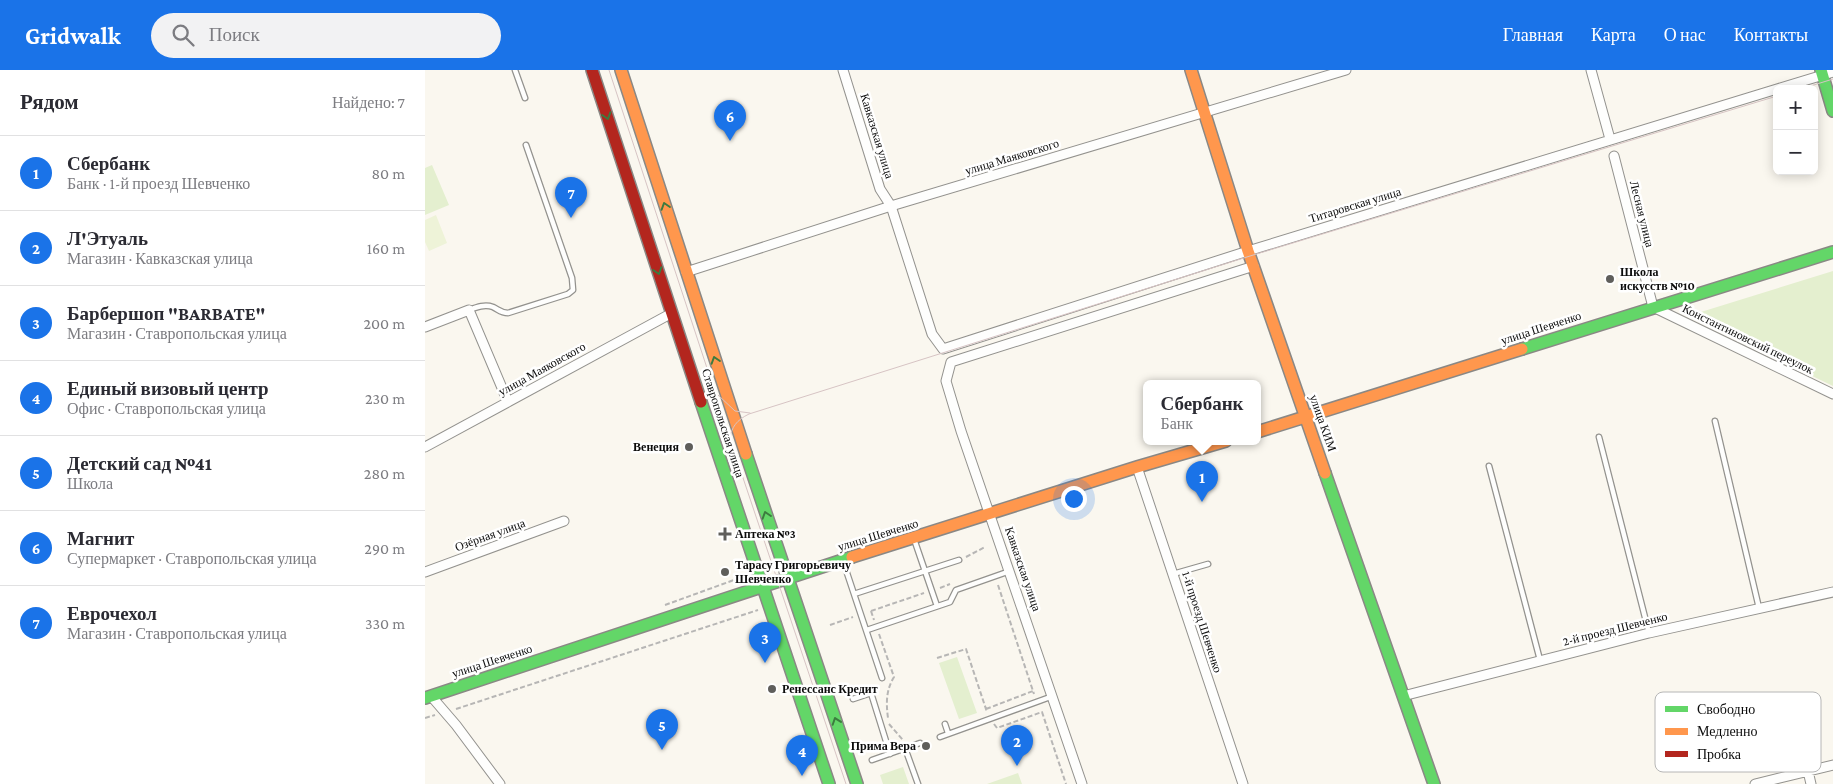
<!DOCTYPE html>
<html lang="ru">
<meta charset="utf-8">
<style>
body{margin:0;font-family:"Crimson Pro",serif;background:#f2f2f3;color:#2b2b33}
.controls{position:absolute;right:15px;top:15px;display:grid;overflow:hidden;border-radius:8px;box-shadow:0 2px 12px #0003}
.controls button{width:45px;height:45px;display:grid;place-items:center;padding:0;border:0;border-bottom:1px solid #e1e1e2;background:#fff;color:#2b2b33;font:25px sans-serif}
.you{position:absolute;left:648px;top:428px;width:18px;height:18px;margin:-12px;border:4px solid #fff;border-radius:50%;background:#1a73e8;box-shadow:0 0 0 8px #1a73e833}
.badge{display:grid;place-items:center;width:32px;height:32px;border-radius:50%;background:#1a73e8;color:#fff;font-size:16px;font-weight:700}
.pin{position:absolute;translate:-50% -41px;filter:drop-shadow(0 1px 2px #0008)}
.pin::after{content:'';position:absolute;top:26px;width:18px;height:15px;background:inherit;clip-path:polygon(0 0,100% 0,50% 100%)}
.popup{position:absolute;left:718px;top:310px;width:118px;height:65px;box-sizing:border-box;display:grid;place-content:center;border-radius:8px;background:#fff;filter:drop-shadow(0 1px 4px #0005);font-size:16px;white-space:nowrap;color:#7c7c81}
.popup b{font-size:19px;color:#2b2b33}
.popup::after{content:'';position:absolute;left:50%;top:100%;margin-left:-10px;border:10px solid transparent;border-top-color:#fff}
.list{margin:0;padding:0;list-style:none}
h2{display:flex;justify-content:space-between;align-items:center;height:65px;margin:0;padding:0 20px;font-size:21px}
h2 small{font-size:16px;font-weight:400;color:#7c7c81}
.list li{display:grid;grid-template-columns:32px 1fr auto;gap:15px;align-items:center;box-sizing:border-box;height:75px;padding:0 20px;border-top:1px solid #e1e1e2}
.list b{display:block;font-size:19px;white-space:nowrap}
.list p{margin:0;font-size:16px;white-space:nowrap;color:#7c7c81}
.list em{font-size:16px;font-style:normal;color:#7c7c81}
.icon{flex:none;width:28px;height:28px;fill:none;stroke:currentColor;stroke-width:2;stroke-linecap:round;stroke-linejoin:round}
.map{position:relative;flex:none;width:1408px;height:714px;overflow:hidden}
header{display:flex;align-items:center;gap:30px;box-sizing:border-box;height:70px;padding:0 25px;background:#1a73e8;color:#fff}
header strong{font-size:24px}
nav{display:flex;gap:28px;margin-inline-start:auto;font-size:18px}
.search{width:350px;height:45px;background:#f2f2f3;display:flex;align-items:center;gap:12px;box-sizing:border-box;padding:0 18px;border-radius:28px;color:#7c7c81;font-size:19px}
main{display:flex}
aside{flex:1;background:#fff}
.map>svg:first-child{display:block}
</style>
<header>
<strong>Gridwalk</strong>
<div class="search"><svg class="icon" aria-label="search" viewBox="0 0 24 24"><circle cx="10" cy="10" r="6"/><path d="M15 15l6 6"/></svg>Поиск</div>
<nav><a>Главная</a><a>Карта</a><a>О нас</a><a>Контакты</a></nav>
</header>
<main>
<aside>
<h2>Рядом<small>Найдено: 7</small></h2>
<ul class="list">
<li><span class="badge">1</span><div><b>Сбербанк</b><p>Банк · 1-й проезд Шевченко</p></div><em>80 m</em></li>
<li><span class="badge">2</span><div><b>Л'Этуаль</b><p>Магазин · Кавказская улица</p></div><em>160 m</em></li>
<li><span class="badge">3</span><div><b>Барбершоп &quot;BARBATE&quot;</b><p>Магазин · Ставропольская улица</p></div><em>200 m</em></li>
<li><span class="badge">4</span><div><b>Единый визовый центр</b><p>Офис · Ставропольская улица</p></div><em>230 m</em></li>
<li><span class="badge">5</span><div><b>Детский сад №41</b><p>Школа</p></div><em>280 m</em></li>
<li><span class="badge">6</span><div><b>Магнит</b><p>Супермаркет · Ставропольская улица</p></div><em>290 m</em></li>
<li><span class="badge">7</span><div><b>Еврочехол</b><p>Магазин · Ставропольская улица</p></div><em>330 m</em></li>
</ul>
</aside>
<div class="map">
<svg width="1408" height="714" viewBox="0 0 1408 714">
<rect width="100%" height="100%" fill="#faf7ef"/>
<path fill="#e4efcf" d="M7,95L24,135L0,145V98Z
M1408,201V316L1263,246Z
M532,587L552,643L534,649L514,593Z
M478,697L484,714H458L455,705Z
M593,703L597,714H562Z"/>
<path fill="#eef3d8" d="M11,145L22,173L4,181L0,172V150Z"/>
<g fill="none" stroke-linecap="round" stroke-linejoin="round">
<g stroke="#93928e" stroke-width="7">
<path id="lane" d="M90,0L100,28
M44,240C52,237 60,234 68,237C74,240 76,243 83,243L143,224L148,220L147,208L101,75
M1290,351L1334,538
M1174,367L1224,563
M1064,396L1115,590
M489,469L512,536
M418,491L457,608
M748,504L783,494
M429,524L534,490
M442,560L525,532L531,520L585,501
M428,629L446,623L465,684
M520,654L523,663
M515,667L628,626
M480,678L493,714
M447,690L495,673"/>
</g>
<g stroke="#93928e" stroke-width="11">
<path id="street" d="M418,0L455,119L466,136L507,264L518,279L823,181L1352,19
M1166,0L1185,69
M1352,19L1408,2
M1189,86L1228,237L1408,324
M261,202L466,136L921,0
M0,257L44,240L83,332
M0,377L247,243
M712,397L818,714
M0,502L139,451
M6,626L31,655L75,714
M978,626L1224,563L1408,522
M1383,701L1386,714
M657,714L536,361L521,311L526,292L829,196
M1330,714L1408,695"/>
</g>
<g stroke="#8a8885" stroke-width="14">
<path id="fast" d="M1396,0L1408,41
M1097,279L1408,182
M276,332L404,714
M321,384L432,714
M900,403L1009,714
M0,628L427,487"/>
</g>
<g stroke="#8a8885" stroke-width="14">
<path id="slow" d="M196,0L321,384
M766,0L823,181L900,403
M832,362L1097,279
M427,487L712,397L801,371"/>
</g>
<g stroke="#8a8885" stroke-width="14">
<path id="jam" d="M167,0L276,332"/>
</g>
<path stroke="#b7b6b5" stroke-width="2" stroke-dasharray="5 2.5" stroke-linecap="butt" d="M541,487L560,477
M573,515L609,624
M515,518L525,514
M240,535L320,506
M446,541L449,550
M446,541L499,523
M405,555L428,547
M454,564L469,607C461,620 461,633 463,648
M512,588L541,579L562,642
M31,639L333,540
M561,639L608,621
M0,648L10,645
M464,654L478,670
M569,654L572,658L617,642L641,714"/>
<use href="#lane" stroke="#fefefd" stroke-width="4.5"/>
<use href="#street" stroke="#fefefd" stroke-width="9"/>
<use href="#fast" stroke="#63d668" stroke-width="11"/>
<use href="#slow" stroke="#ff974d" stroke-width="11"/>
<use href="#jam" stroke="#b3261e" stroke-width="11"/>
<path stroke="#d7c4c4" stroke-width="1" d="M184,0L305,368
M1376,19L1408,9
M293,325L310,341L325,343
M312,390L421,714
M309,399C304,375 299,356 324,344L825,186L1352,26"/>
</g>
<defs><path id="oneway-chevron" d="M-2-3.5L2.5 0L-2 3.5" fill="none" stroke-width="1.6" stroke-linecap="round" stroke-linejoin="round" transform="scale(1.25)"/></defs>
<g stroke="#3c7b3f">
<use href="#oneway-chevron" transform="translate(182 46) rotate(72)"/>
<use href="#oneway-chevron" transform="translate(240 136) rotate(-108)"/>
<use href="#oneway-chevron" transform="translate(233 201) rotate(72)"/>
<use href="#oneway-chevron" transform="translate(290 290) rotate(-108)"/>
<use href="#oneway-chevron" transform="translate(341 445) rotate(-108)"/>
<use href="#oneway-chevron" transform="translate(411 651) rotate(-109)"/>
</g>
<g fill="#5f5e5b" stroke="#fff" stroke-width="2">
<circle cx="1185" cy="209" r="5"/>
<circle cx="264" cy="377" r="5"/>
<path d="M297.5 456.5h5v5h5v5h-5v5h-5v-5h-5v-5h5z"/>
<circle cx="300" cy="502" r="5"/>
<circle cx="347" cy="619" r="5"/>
<circle cx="501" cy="676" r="5"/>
</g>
<g text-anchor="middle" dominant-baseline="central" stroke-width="5" stroke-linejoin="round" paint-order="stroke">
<g font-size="12" fill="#0c0c0c" stroke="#fff">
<text transform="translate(452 66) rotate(73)">Кавказская улица</text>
<text transform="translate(587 87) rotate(-17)">улица Маяковского</text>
<text transform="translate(930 135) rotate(-17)">Титаровская улица</text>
<text transform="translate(1217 144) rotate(76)">Лесная улица</text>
<text transform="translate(1116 258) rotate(-18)">улица Шевченко</text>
<text transform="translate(1323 269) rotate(26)">Константиновский переулок</text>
<text transform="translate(117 299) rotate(-29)">улица Маяковского</text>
<text transform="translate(298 353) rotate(72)">Ставропольская улица</text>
<text transform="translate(898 353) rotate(71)">улица КИМ</text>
<text transform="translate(65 465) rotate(-20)">Озёрная улица</text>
<text transform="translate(453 465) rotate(-17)">улица Шевченко</text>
<text transform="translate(598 499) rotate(71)">Кавказская улица</text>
<text transform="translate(777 552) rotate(72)">1-й проезд Шевченко</text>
<text transform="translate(1190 559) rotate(-14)">2-й проезд Шевченко</text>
<text transform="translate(67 591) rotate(-18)">улица Шевченко</text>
</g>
<g font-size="12" font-weight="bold" fill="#0c0c0c" stroke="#fff" text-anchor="start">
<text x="1195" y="202">Школа<tspan x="1195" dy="14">искусств №10</tspan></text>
<text x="254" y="377" text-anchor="end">Венеция</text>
<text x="310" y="464">Аптека №3</text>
<text x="310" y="495">Тарасу Григорьевичу<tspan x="310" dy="14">Шевченко</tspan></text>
<text x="357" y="619">Ренессанс Кредит</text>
<text x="491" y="676" text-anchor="end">Прима Вера</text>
</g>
</g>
<rect x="1230" y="622" width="166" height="80" rx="8" fill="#fff" stroke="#b6b6b6" stroke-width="1"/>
<rect x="1240" y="636" width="23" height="6" fill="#63d668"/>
<rect x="1240" y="658" width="23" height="7" fill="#ff974d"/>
<rect x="1240" y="681" width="23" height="6" fill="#b3261e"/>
<g font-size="14" fill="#0c0c0c">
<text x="1272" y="644">Свободно</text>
<text x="1272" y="666">Медленно</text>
<text x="1272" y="689">Пробка</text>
</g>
</svg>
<div class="controls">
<button>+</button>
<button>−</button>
</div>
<div class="you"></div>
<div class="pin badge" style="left:777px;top:432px">1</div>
<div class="popup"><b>Сбербанк</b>Банк</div>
<div class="pin badge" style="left:592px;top:696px">2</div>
<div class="pin badge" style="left:340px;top:593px">3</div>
<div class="pin badge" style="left:377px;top:706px">4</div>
<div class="pin badge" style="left:237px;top:680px">5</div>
<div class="pin badge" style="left:305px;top:71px">6</div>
<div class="pin badge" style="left:146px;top:148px">7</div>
</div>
</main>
